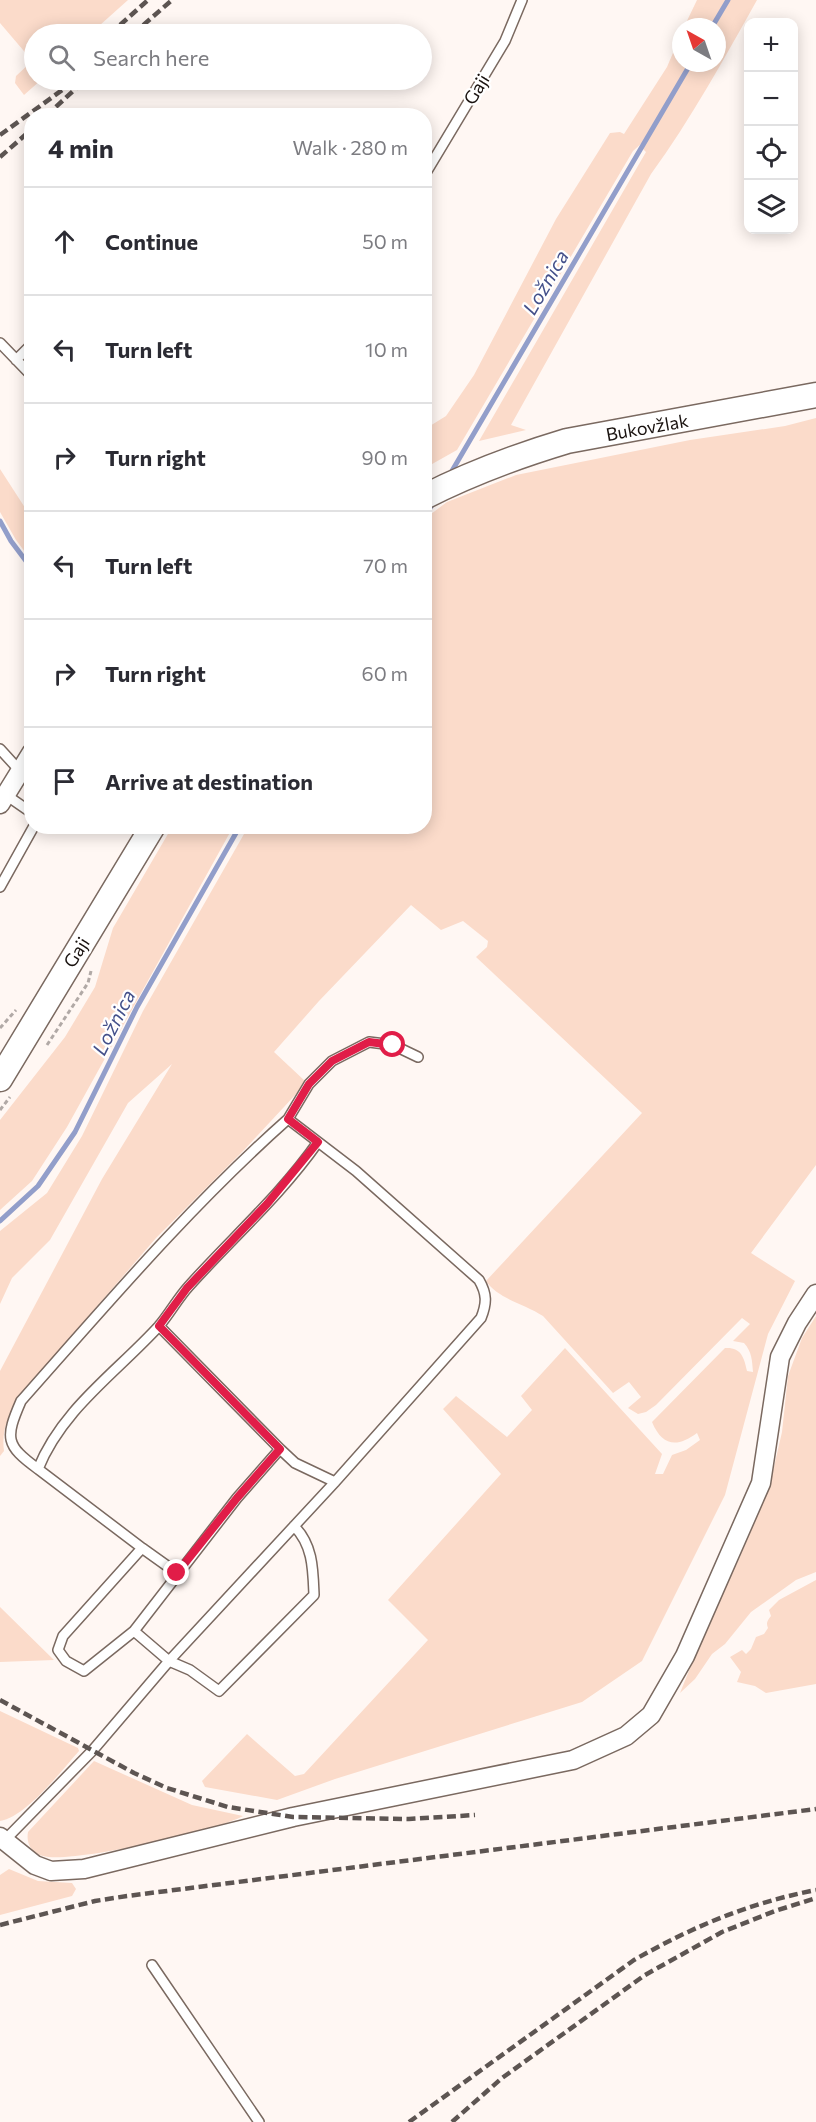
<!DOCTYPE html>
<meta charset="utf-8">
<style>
body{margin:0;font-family:Commissioner,sans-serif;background:#f2f2f3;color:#2b2b33}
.controls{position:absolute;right:18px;top:18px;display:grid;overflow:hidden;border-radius:12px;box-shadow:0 3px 15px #0003}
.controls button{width:54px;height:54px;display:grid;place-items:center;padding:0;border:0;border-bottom:2px solid #e1e1e2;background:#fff;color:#2b2b33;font:30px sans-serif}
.compass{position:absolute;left:672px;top:18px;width:54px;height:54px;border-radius:50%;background:#fff;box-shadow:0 3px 15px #0003;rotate:320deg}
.stop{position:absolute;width:18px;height:18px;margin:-14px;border:4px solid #e11d48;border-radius:50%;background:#fff}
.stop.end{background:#e11d48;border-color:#fff;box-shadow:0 2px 6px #0008}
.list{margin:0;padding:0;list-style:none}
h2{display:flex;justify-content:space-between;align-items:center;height:78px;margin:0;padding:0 24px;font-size:26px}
h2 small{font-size:20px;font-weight:400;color:#7c7c81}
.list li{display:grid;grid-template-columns:39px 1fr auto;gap:18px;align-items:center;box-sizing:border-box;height:108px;padding:0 24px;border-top:2px solid #e1e1e2}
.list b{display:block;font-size:22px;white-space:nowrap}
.list em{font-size:20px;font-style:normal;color:#7c7c81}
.icon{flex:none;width:33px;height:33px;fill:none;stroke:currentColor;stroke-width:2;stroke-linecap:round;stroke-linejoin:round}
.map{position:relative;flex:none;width:816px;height:2122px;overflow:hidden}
.search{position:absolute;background:#fff;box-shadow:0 3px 15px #0003;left:24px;top:24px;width:408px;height:66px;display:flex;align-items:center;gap:15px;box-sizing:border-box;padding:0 21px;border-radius:33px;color:#7c7c81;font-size:22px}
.panel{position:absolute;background:#fff;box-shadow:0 3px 15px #0003;left:24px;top:108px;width:408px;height:726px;border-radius:24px}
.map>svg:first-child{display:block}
</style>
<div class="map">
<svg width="816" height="2122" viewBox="0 0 816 2122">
<rect width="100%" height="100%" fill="#fff7f3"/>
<path fill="#fbdbca" d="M0,0H128L90,34H34V80H41L24,95L15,83L16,76L30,63L29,57L0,23Z
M697,0H757C724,59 691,119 651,174L511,425L526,430L479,441L646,152L643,149L642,143L633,151L457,450L425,468V429L446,416L474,375L556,219L610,133L620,132L624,134L667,67L681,34V63H717V27H684Z
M816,418V1165L751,1253L795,1281L768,1334L725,1495L642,1661L582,1702L335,1779L277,1800L205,1787L202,1781L247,1734L295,1776L304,1774L428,1640L388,1600L501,1474L443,1409L456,1396L507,1437L532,1410L521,1396L565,1348L662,1454L655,1474H663L672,1455L686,1450L700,1440L697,1433C677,1448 662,1446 652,1422L725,1348C741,1347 744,1357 747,1371L753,1372C752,1360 752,1352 744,1343L733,1341L750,1324L742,1318L656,1405L646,1412L638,1414L628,1408L641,1397L629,1382L613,1393L543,1316C525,1304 498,1299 486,1281L642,1113L476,957L487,947L488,941L463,921L441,930L411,905L319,1001L274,1052L305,1081L297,1093L244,1150L156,1238L18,1398C9,1415 1,1430 4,1451L0,1456V1371L102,1179L172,1064L128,1103L50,1240L12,1278L0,1304V1231L47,1193L82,1136L143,1011L248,827L424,826V525L431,514L447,502L516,475L690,440L785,426Z
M0,469L31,517V560L16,540L0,512Z
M172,827H233L67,1127L32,1181L0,1210V1120L65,1037L95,987L113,928Z
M816,1316V1572L796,1580L751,1612L725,1644L712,1654L695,1679L680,1693L711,1616L739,1559L770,1484L782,1432L788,1376L802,1338Z
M816,1580V1684L766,1693L755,1686L737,1682L741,1672L730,1657L742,1650L746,1654L751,1649L756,1637L764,1634L768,1628C766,1623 767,1621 771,1616L769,1610L779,1600Z
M0,1607L54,1660L0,1662Z
M0,1711L78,1748L79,1751C61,1771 26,1817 0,1821Z
M94,1761L192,1805L243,1816C217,1831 71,1864 43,1856C31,1853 26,1843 28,1832Z
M9,1869L38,1881L72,1883L76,1889L72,1896L0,1915V1875Z"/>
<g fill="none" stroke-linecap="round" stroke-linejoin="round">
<path stroke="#929eca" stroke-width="5" d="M712,27L728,0
M449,476L691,63
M424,517L434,502
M0,521L11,541L32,569
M0,1221L38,1186L75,1132L137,1007L240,826"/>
<g stroke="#7a6960" stroke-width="12">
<path id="service" d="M424,176L505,41L522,0
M0,343L32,376
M16,360L32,344
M0,749L20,771
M6,795L32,813
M0,887L34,826
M280,1449L295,1463L335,1482
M38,1469C5,1445 5,1438 21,1401C107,1304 191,1205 288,1119
M294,1526C313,1545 313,1569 314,1595L219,1691L190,1670L169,1661L134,1631L84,1671L66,1661L58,1650L63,1636L142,1548L38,1469C62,1409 117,1372 159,1326C170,1313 178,1298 189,1286C232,1238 281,1195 318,1142
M142,1548L177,1573
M134,1631L237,1498L280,1449L159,1326
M4,1841L93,1750L169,1661L335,1482L481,1318C487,1303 487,1294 479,1280L356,1171L288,1119L309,1084L332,1061L369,1042L393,1045L418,1057
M152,1965L259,2122"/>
</g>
<g stroke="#7a6960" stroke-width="21">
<path id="minor" d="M0,804L32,752
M0,1837L35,1865L51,1871L84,1869L293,1817L573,1760L626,1736L651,1715L685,1656L761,1483L780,1357L797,1323L816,1294"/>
</g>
<g stroke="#7a6960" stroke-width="27">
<path id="tertiary" d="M424,497C471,473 517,456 567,441L816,395
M0,1079L153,826"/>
</g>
<path stroke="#b1a9a6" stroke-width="3" stroke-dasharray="4.5 3" stroke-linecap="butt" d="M0,1028L16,1010
M47,1045L88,983L91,971
M0,1110L10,1097"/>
<use href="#service" stroke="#fff" stroke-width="9"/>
<use href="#minor" stroke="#fff" stroke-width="18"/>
<use href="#tertiary" stroke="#fff" stroke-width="24"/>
<path stroke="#5d5552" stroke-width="4.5" stroke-dasharray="9 4.5" stroke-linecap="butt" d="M110,34L148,0
M133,34L172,0
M46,116L85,80
M0,135L76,80
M0,157L32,129
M0,1700L134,1773L167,1788L228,1807L293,1817L409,1819L475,1815
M0,1925L95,1901L127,1896L816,1809
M409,2122L634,1960C694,1926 749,1903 816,1890
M452,2122L502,2078L645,1975L722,1932L775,1911L816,1898"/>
</g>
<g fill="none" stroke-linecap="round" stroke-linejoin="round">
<path stroke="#e11d48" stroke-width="8" d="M177,1573L237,1498L280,1449L159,1326L187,1288L267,1204L318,1142L288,1119L309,1084L332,1061L369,1042L393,1045"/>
</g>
<g text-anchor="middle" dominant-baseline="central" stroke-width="4.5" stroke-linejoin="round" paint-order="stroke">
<g font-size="18" fill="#19120f" stroke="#fff">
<text transform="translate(476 89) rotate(-59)">Gaji</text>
<text transform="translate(647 427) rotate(-10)">Bukovžlak</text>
<text transform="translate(76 952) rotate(-58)">Gaji</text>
</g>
<g font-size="20" font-style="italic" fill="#44508a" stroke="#fff">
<text transform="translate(545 282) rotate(-60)">Ložnica</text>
<text transform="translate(113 1022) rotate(-63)">Ložnica</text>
</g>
</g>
</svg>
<div class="controls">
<button>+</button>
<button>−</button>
<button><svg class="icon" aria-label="locate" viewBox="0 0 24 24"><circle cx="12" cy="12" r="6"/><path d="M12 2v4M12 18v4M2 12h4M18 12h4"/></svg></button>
<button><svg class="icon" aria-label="layers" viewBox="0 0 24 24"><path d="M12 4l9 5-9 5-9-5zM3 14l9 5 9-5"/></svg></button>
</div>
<svg class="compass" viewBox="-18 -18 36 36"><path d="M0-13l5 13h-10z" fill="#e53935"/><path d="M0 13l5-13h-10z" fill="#7c7c81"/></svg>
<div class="stop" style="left:393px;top:1045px"></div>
<div class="stop end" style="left:177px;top:1573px"></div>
<div class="search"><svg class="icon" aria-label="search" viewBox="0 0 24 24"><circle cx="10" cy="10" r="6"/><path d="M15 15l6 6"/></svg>Search here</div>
<section class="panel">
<h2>4 min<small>Walk · 280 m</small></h2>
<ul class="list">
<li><svg class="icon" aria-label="ahead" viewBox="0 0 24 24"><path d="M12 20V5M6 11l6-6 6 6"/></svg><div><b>Continue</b></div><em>50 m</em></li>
<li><svg class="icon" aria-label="left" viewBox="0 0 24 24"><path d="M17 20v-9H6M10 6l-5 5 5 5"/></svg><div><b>Turn left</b></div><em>10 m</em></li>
<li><svg class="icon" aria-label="right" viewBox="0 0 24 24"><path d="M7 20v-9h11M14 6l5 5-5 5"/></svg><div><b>Turn right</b></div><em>90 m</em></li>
<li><svg class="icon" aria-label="left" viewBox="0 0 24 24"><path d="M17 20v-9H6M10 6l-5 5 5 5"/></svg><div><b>Turn left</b></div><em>70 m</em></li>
<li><svg class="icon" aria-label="right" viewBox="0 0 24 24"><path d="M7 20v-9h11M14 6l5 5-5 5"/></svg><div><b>Turn right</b></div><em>60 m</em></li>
<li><svg class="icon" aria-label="arrive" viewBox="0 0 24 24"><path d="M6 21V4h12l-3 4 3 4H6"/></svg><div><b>Arrive at destination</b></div></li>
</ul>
</section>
</div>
